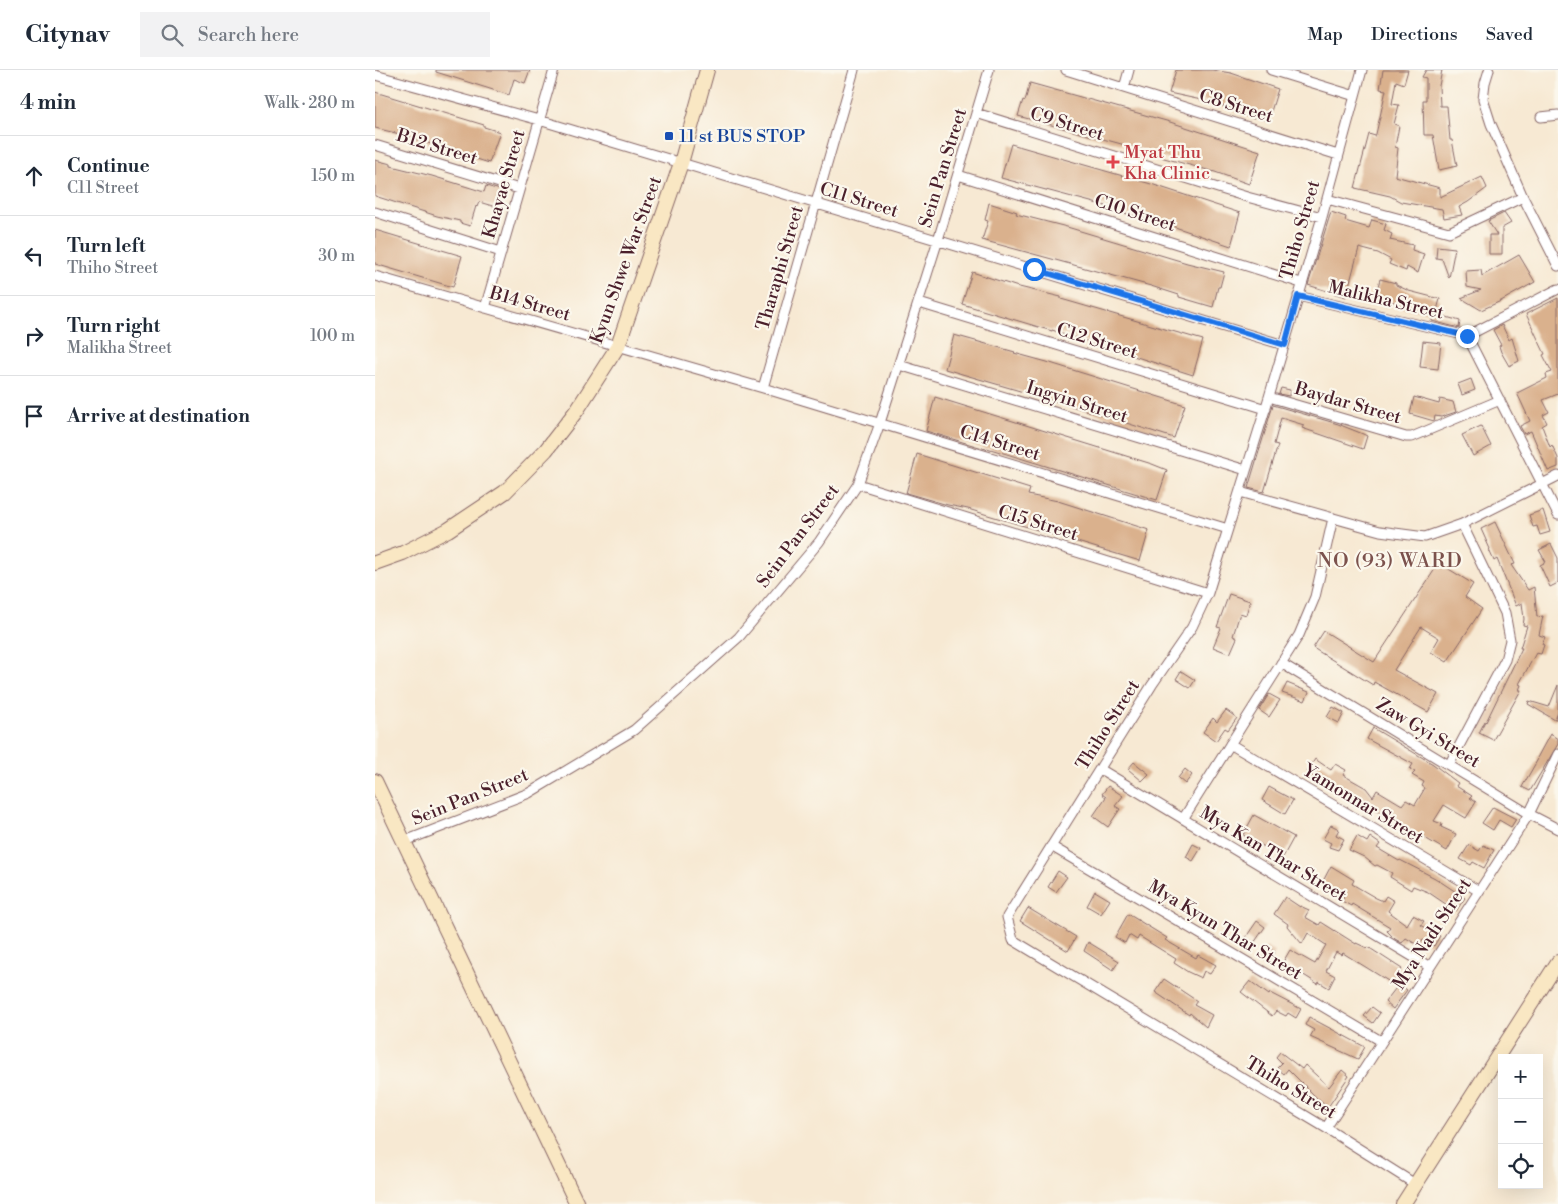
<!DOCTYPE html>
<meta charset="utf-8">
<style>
body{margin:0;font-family:"Libre Bodoni",serif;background:#f2f2f3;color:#1f2937}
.controls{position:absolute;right:15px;bottom:15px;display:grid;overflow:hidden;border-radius:0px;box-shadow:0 5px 20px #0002}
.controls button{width:45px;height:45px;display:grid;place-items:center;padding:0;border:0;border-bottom:1px solid #e0e1e3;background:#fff;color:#1f2937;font:25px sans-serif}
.stop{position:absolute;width:15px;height:15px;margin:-11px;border:4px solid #1a73e8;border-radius:50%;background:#fff}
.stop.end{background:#1a73e8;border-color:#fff;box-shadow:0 1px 5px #0008}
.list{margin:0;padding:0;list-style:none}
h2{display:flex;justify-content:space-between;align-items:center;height:65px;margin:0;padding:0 20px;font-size:21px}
h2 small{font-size:16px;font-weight:400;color:#747a83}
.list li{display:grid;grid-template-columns:32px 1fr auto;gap:15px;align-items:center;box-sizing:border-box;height:80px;padding:0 20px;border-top:1px solid #e0e1e3}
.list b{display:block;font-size:19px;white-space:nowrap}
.list p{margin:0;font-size:16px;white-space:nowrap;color:#747a83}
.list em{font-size:16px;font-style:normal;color:#747a83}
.icon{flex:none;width:28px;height:28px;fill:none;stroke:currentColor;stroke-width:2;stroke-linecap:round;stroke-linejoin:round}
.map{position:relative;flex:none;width:1183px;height:1134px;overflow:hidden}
header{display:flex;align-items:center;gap:30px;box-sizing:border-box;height:70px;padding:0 25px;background:#fff;border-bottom:1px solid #e0e1e3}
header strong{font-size:24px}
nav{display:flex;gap:28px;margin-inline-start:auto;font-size:18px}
.search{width:350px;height:45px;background:#f2f2f3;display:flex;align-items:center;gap:12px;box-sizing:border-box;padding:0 18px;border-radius:0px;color:#747a83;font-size:19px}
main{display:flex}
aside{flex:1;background:#fff}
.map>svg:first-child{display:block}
</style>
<header>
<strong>Citynav</strong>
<div class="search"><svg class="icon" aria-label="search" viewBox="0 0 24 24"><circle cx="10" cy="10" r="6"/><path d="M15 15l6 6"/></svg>Search here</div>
<nav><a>Map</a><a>Directions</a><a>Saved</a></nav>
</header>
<main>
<aside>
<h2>4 min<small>Walk · 280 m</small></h2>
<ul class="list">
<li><svg class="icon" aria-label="ahead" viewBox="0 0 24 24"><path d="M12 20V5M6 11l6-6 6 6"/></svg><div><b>Continue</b><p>C11 Street</p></div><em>150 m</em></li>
<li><svg class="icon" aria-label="left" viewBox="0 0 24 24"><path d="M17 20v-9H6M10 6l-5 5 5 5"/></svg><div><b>Turn left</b><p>Thiho Street</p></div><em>30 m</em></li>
<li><svg class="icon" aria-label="right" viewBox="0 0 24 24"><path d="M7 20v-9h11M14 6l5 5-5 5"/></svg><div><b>Turn right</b><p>Malikha Street</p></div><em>100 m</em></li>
<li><svg class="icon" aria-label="arrive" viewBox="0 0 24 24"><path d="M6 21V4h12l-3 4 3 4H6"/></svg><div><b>Arrive at destination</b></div></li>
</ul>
</aside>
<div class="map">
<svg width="1183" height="1134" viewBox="0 0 1183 1134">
<rect width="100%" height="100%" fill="#fbf7ec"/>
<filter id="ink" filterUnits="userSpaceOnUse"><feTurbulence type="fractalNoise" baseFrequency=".02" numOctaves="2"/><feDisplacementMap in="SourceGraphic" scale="10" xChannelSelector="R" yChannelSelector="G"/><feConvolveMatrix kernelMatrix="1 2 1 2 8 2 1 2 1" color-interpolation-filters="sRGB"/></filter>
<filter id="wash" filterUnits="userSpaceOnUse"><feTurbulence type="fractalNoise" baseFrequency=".0096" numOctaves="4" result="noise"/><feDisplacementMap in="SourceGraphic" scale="20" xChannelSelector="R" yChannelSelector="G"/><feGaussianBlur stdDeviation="1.12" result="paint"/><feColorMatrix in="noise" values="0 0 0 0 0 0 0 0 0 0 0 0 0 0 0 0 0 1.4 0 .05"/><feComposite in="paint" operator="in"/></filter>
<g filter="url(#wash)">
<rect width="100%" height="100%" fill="#f7e9d3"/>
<g id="blocks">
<path fill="#dab18d" d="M61,0H155L150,13L139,9L134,25L61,2Z
M801,0H837L856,3L903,19L893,51L880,46L879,49L860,42V40L841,34V35L831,32V31L794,23Z
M1008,0H1033L1029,14L1021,11L1017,34L1024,35L1019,54L1024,56L1020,77L1023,78L1020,106L1065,118V127L1107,107L1112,118L1093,132L1084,137L1087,145L1069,148L1067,139L1026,132L1015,126L980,118L994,64L1000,66L1001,64L1011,20L1005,19Z
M1051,0H1067L1064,16L1065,36H1072L1075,70H1077L1082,96L1064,100L1058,65H1049L1048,30H1051V8L1047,7Z
M655,13L795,52L885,81L874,114L840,102L789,88L776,82L643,46L648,30L650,31Z
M0,22L109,55V57L125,62L114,93L29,65L0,58Z
M636,74L776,114L865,143L856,176L794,155L741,141L742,139L626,108Z
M0,90L16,94V96L57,106L109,122L111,116L129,121L127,127L124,126L121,137L104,132L102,137L101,136L95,156L85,153V151L62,146L0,126Z
M614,133L642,142L641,144L692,157L812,193L849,202L845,217H843L838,237L804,227V225L776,216L607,170L613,151L610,150Z
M956,142L971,147L970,151L994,158L997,150L1011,154L1009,160L1017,164L1015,170L1038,175L1037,180L1049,184L1043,203L1032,197L1031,201L1014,194L1016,190L1003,183L984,178L971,227L933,215Z
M1129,143L1136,153L1127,158V184H1114V165H1122L1113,151Z
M0,160L87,186L78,217L0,194Z
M1062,176L1080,178L1074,208L1067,189L1061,188Z
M1144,185L1160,212L1126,231L1106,240L1086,228L1106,220L1092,217L1091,201L1106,200L1107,206Z
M597,202L640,216L686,227V229L828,270L818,305L677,260V261L587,234Z
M1005,209L1021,213V215L1034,221L1065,229L1061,244L1085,251L1084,258L1057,251V243L1030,238L1023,236L1024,233L1000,228Z
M1183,228V324L1168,330L1174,342L1168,345L1172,353L1167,356L1175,377L1177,375L1183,388V397L1173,401L1156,361L1149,364L1145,356L1155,351L1142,323L1172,308L1171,304L1177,302L1168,285L1170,284L1151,244Z
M1127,255L1134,270L1137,268L1144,291L1134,296L1126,282L1124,276L1126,275L1118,260Z
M579,265L640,282L639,283L672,292L810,335L799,368L710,340L570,299Z
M1048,271L1066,273L1063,299L1045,297Z
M1096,309L1100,320L1087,325L1083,314Z
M906,318L915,320L914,326L904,324Z
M560,327L777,394L792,400L782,430L612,378L611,379L551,361Z
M1039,327L1064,334L1065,329L1078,332L1081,342L1066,347L1060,346L1059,351L1035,344Z
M898,335L963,354L988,364L992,366L988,379L927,358L929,355L906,348L899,374L903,375L889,422L873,418Z
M1106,356L1116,376L1098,386L1087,365Z
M542,384L655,419L653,425L683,431L774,460L765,491L593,439L573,435L531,423Z
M1168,440L1175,462L1165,465L1162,456L1158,457L1154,445Z
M1120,452L1140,494L1136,495L1153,520L1159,517L1162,547L1168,546L1164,565L1170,567L1167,574L1169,575L1166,584L1161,583L1144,614L1146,615L1144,620H1146L1118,670L1104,663L1110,651L1111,652L1147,578H1145L1152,556L1148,555L1149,549L1147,533L1141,536L1122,489L1119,491L1114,480L1115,479L1106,459Z
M1176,474L1183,488V513L1175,517L1165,495L1171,492L1164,480Z
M1064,493L1098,514L1090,527L1107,539L1072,592L1056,582L1064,568L1046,557L1019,600L1063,624L1053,642L999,612L998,615L938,578L949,561L999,592Z
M854,524L875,531L871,545L865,543L858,566L862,568L855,584L838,577L846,558L842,557Z
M806,601L820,610L815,618L801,609Z
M912,613L934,622L930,631L907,623Z
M1183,615V642L1180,650L1153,634L1154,631L1174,637Z
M894,624L905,630L894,647L884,640Z
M958,637L969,643L964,653L952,647Z
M851,640L862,648L853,660L850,658L841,671L828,662L838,648L842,652Z
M998,658L1058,694L1083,713L1081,716L1097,726L1095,728L1101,732L1091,748L1069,735L1059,751L1067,754L1066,757L1081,764L1072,781L980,727L977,731L947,714L948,712L932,702L940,689L956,700L960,694L971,700L968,705L991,718L998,727L1002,720L1027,735L1031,730L1040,735L1050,718L1047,716L1049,712L1037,705L1040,702L1035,699L1038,694L992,669Z
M1175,664L1183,669V674L1155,721L1147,717L1163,689L1162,688Z
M759,692L774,704L767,711L753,699Z
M810,699L817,705L810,714L803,708Z
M733,716L748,726L740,736L745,739L733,757L718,746L731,727L727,724Z
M894,717L918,730L910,744L887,730Z
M1118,737L1141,749L1136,757L1124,750L1118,760L1107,753Z
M879,745L919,767L908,787L868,765Z
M956,755L964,759L961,765L969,769L963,780L954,777L956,773L948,769Z
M982,766L992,772L995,767L1005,774L1002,778L1024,791L1025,790L1060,808L1090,828L1081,841L1053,822L1038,816L1036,820L1015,807L1017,803L1002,795L1000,796L989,787L974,780Z
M818,774L826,778L818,791L811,787Z
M1094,775L1104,781L1108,775L1119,780L1109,798L1098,792L1096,795L1085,789Z
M956,796L979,810L977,814L1001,828L1008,831L1011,826L1019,831L1013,841L1032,855L1038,845L1049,851L1046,855L1065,866L1059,876L1048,870L1044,876L1031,868L1027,873L1020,869L1012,861L1015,857L977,834L976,836L967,831L969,827L947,813Z
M683,801L692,807L681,822L673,817Z
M720,821L735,830L726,844L712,836Z
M910,827L925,837V836L934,840L930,847L944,855L946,852L981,874V873L992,878L993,877L1027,899L1018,914L968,883L966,885L961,882L951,901L960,906L954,918L944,912L943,914L908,892L915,880L940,894L951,875L933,863L927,874L912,856L913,854L899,844Z
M653,838L701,867L693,881L645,851Z
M753,844L792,868L790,870L821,888L823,885L841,895L835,904L829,901L826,908L813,902L799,893L801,889L764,866L762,870L754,865L750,873L740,867Z
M882,851L890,857L879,873L871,867Z
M713,872L744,891L738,900L709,881Z
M891,877L900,882L894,892L885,886Z
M789,909L822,931L819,935L837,945L831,957L815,943L814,945L780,922Z
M875,911L894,925L895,923L926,939L921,948L913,943L911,946L901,941L897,946L866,922Z
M1024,914L1032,920L1018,939L1010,932Z
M997,937L1005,943L998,953L989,946Z
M934,947L990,977L983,989L935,967L939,960L930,955Z
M905,982L927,999L930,995L954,1017L967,1000L974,1006L953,1037L946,1032L913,999L909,1004L902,998L907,993L901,987Z"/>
</g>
</g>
<g filter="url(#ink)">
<use href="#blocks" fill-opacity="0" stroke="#876666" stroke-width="1"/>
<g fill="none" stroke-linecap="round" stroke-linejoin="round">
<g stroke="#876666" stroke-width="11">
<path id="street" d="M691,0L963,85
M896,0L980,26
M987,0L947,147L894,327L833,523L817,557L777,615L632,847L638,870L951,1058L1040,1114
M1114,0L1110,13L1108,29L1116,54L1148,127L1183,196
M0,5L164,50L909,275
M749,18L754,0
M601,43L872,127L947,147
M1166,47L1183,45
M0,75L144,119
M583,105L926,213
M952,129L1074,162L1148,127
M0,142L126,182
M0,206L388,318L853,459
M923,226L1092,266
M544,233L891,339
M110,238L179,0
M1092,266L1183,445
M1092,266L1183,219
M524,295L871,400
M388,318L479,0
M894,327L1031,367H1037L1125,330
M483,414L833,523
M865,422L1005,461L1050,467L1087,454L1183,406
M906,593L1154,744L1183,759
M855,674L1104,821
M1074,695L1130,590L1135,570L1130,543L1087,454
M725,699L1055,897
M808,749L924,565L940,527L958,448
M30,771L154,723L259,660L364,567L444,472L483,414L505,353L563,170L614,0
M676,776L1006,971
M951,1058L1154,744L1183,684"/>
</g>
<g stroke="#876666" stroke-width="16">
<path id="secondary" d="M0,493L28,483L73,460L130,422L171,380L202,340L243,276L306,93L332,0
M0,711L202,1134
M1028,1134L1183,892"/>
</g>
<use href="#street" stroke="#fff" stroke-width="9"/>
<use href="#secondary" stroke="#f9e7c3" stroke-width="14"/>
</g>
</g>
<g fill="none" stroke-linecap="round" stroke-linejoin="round" filter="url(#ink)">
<path stroke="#1a73e8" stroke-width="6" d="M659,199L910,275L923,226L1092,266"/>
</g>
<rect fill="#1a4fb4" stroke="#fbf7ec" stroke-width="2" x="289" y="61" width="10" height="10" rx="2.5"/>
<path fill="#e0444e" stroke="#fbf7ec" stroke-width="2" d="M735.5 84.5h5v5h5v5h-5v5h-5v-5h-5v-5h5z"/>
<g text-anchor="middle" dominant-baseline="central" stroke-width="4.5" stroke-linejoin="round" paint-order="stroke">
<g font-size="18" fill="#4a1f2b" stroke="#fbf7ec">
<text transform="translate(861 36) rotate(17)">C8 Street</text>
<text transform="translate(692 54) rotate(17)">C9 Street</text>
<text transform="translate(62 77) rotate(17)">B12 Street</text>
<text transform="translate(568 98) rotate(-73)">Sein Pan Street</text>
<text transform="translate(129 114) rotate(-74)">Khayae Street</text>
<text transform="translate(484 130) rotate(17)">C11 Street</text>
<text transform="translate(760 143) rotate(18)">C10 Street</text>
<text transform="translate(925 160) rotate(-74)">Thiho Street</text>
<text transform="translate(251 190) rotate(-70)">Kyun Shwe War Street</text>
<text transform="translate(405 198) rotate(-74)">Tharaphi Street</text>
<text transform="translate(1011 230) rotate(13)">Malikha Street</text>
<text transform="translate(155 234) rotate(16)">B14 Street</text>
<text transform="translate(722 271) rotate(17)">C12 Street</text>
<text transform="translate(702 332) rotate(17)">Ingyin Street</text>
<text transform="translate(973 333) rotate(16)">Baydar Street</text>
<text transform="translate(625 373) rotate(17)">C14 Street</text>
<text transform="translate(663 453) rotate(17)">C15 Street</text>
<text transform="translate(423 466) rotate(-53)">Sein Pan Street</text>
<text transform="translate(733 655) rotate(-58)">Thiho Street</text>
<text transform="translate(1053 663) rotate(31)">Zaw Gyi Street</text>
<text transform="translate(95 727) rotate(-22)">Sein Pan Street</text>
<text transform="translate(988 734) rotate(31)">Yamonnar Street</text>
<text transform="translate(898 784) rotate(31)">Mya Kan Thar Street</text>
<text transform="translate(850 860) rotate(31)">Mya Kyun Thar Street</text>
<text transform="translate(1057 864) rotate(-57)">Mya Nadi Street</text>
<text transform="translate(916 1018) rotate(31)">Thiho Street</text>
</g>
<g font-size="18" fill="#164399" stroke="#fbf7ec" text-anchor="start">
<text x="304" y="66">11 st BUS STOP</text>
</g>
<g font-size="18" fill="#be3a42" stroke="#fbf7ec" text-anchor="start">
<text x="749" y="82">Myat Thu<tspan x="749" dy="21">Kha Clinic</tspan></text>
</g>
<g font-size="20" letter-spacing="1" fill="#7c524d" stroke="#fbf7ec">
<text x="1015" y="491">NO (93) WARD</text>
</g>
</g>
</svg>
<div class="controls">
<button>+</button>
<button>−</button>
<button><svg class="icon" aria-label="locate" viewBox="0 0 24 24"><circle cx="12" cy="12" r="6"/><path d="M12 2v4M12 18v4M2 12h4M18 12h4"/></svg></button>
</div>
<div class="stop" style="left:659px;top:199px"></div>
<div class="stop end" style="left:1092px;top:266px"></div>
</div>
</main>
